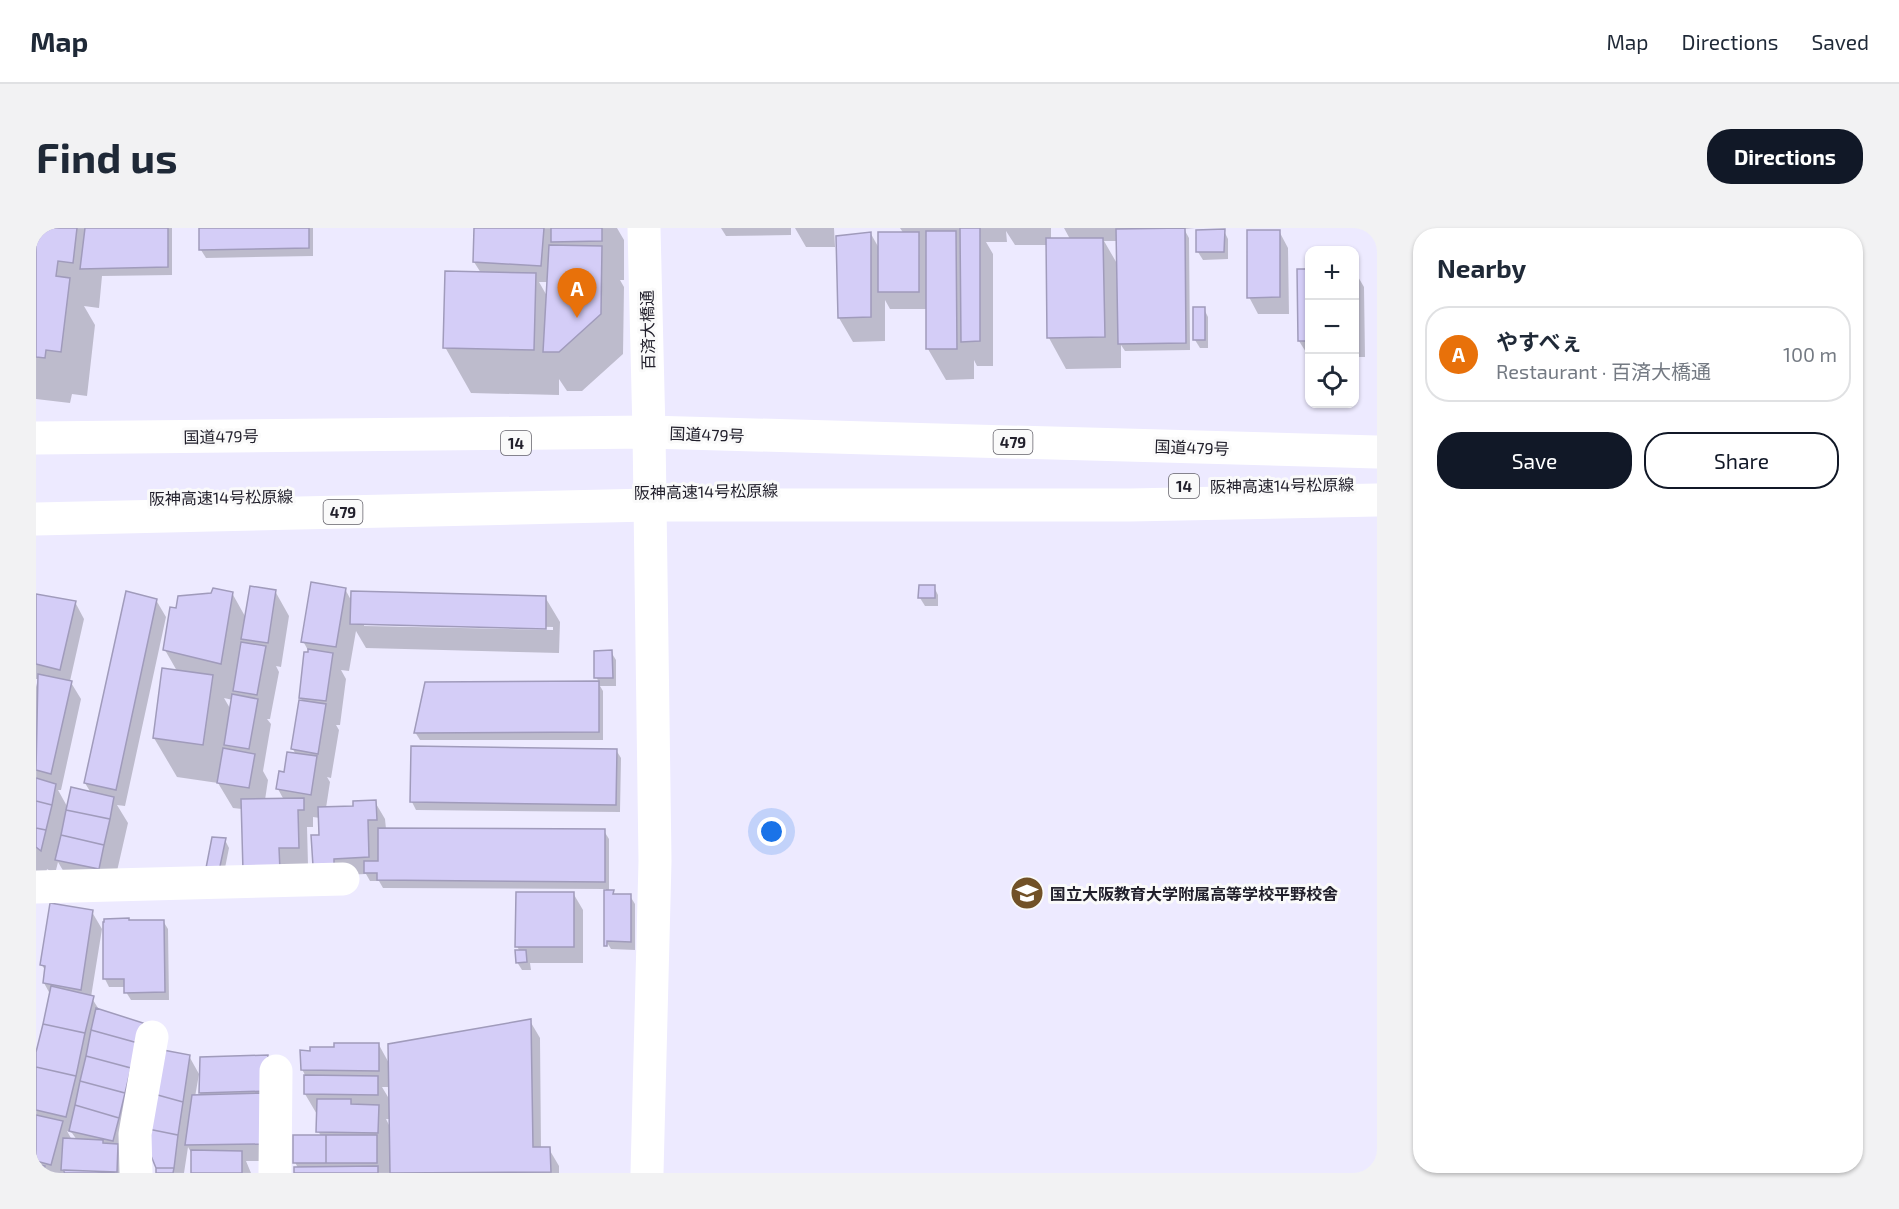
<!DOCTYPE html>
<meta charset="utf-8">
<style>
body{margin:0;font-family:"Exo 2","Noto Sans JP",sans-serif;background:#f2f2f3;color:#1f2937}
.controls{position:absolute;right:18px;top:18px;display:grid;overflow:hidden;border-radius:12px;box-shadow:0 2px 4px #0004}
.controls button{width:54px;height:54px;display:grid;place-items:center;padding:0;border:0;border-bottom:2px solid #e0e1e3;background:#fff;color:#1f2937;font:30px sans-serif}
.you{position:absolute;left:736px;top:604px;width:21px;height:21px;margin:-15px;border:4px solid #fff;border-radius:50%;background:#1a73e8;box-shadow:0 0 0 9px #1a73e833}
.badge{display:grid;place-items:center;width:39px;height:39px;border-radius:50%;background:#111827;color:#fff;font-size:20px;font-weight:700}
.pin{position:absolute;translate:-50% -50px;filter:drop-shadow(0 2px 3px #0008)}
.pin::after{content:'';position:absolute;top:32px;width:21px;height:18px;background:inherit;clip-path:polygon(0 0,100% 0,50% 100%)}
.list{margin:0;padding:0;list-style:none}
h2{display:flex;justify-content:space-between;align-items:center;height:78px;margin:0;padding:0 24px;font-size:26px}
h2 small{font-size:20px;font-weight:400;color:#747a83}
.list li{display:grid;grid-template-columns:39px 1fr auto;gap:18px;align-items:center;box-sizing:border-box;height:96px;margin:0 12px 12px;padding:0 12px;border:2px solid #e0e1e3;border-radius:24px}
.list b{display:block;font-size:22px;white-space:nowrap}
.list p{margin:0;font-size:20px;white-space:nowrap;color:#747a83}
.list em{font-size:20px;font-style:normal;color:#747a83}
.actions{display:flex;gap:12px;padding:18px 24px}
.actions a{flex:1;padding:14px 0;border:2px solid #111827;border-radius:24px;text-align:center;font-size:21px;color:#111827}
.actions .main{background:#111827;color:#fff}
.icon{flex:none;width:33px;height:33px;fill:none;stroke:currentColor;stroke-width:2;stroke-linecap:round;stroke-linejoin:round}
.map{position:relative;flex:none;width:1341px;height:945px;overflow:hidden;border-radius:24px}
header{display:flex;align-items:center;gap:36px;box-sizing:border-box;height:84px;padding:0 30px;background:#fff;border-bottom:2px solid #e0e1e3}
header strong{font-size:28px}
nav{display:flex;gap:33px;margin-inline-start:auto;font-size:21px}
.intro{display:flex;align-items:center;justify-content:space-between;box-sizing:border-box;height:144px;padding:0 36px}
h1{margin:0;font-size:42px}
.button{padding:15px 27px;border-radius:24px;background:#111827;color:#fff;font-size:21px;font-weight:700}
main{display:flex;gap:36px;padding:0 36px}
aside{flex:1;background:#fff;border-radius:24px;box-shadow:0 2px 4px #0004}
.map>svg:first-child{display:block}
</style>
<header>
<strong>Map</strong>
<nav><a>Map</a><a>Directions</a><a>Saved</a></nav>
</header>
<div class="intro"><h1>Find us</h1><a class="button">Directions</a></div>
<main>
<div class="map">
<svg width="1341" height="945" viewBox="0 0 1341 945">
<rect width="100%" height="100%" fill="#edeaff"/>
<path fill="#0003" fill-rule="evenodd" d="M0,0H136V47L66,48L63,80L48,78L59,97L51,168L36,166L34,175L0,171Z
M165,0H277V28L170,30L165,22Z
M440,0H581L588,12V52H584L588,59L587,126L546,163H531L523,151V167L435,165L409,119L445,45L438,34ZM503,54H512L511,68Z
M685,0H755V7L690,8Z
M759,0H798L799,19H770Z
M864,0H1015V12L1034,11L1028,0H1110V2H1115L1114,0H1159L1148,1L1153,10L1154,122L1089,123L1085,117V140L1030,141L1013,110L1011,17H979L970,3L971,14H950L957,26V138H941L938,132V151L910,152L892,121V81H854L849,72V113L817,114L803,90L835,6L844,22L868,6ZM1068,13H1082L1083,39Z
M1188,3L1192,11V31L1167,32L1162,24Z
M1243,3L1252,20L1253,86H1222L1213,69Z
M1274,42V129H1273L1263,113Z
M1318,42L1328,59L1329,129H1318Z
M1168,81L1172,89V120H1164L1159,112Z
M898,359L902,367V378H889L884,370Z
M309,361L316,374L509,369L524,394L523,425L330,420L320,403L313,443L305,442L310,451L304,497H300L303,502L295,550L291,549L294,554L290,580H318L339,574L349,591L350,601L568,603L573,611V664H577L579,667L594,668L599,676V722L575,721L570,713V661L347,660L343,653H334L330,646L307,647V654L285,609L284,590L277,589V599H271L272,637L253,659L206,581L197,580L182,555L141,549L118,510L141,443L129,422L141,382L196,365L210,390L239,363L253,388L245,439L240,438L243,444L234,491H231L235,496L227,543L232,552L229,572H248L242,561L260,527L257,521L267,474L264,469L274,426L267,413ZM328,395L517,399V402L328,398ZM188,470L197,472L195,482Z
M0,368L39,374L48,391L34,453L45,471L25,562H22L32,580L55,565L49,555L120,372L130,389L89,578L81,577L92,595L76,665L35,656L22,634L19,646L11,641L6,667L0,665V459L2,451H0Z
M575,424L580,432V458H564L567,463V512H384L379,504L563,454L560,449Z
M580,522L585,530L584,584L380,582L376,574Z
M189,612L193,620L187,650L172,640Z
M537,665L547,682V735H494L495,742H486L481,734L484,724L481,718Z
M56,684L66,701L55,769L64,783L105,796L85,945H29L27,943V945H0V829L14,766L8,755L10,744L6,737ZM31,903L36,905L41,912H36Z
M127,693L132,701L133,772H95L90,764V759H73L69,751Z
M494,793L504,810L505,921H513L523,938V945H259L262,940L259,934L285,908L282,903V888L269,866V847L266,841L343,817L354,837ZM346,859H354L355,874ZM350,891H355V901Z
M153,828L163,846L159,869H166L164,865L165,830L231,829L238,933H210L215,945H156V926L152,919L148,945H121Z"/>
<path fill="#d4cdf7" stroke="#a09bbb" stroke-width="1.5" d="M0,0H41L37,35L22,33L20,48L34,50L25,124L10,122L9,130L0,129Z
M49,0H132V39L44,41Z
M163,0H273V20L163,22Z
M438,0H508L505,38L437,34Z
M515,0H566V13L515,14Z
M924,0H944V113L925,114Z
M1149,0L1150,115L1082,116L1080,1Z
M1189,1L1188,24H1160V2Z
M1211,2H1244V69L1211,70Z
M890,3H920L921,121H890Z
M835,4V89L802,90L800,8Z
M842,4H883V64H842Z
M1010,10H1067L1069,109L1011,110Z
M513,17L566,18L565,86L523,124H507Z
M1318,40H1319L1320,112H1318Z
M1261,41H1274V113H1262Z
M409,43L500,45L498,122L407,120Z
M1157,79H1169V112H1157Z
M275,354L310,360L300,419L265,414Z
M883,357H899V370H882Z
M214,358L240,362L232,415L205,411Z
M177,360L197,364L185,436L127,422L134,379L140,380L142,368L175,365Z
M90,363L121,371L80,562L48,555Z
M315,363L510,368V401L314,396Z
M0,366L40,373L24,442L0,436Z
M205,414L230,418L221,467L197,463Z
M272,421L297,425L290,473L263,470L268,424H272Z
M576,422L577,450H558V423Z
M126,440L177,447L167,517L117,510Z
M2,446L36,453L15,546L0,542Z
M563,453V504L378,505L389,454Z
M196,466L222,471L213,521L188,517Z
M263,472L290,476L282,526L255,521Z
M375,518L581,521L580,577L374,574Z
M187,520L219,526L213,560L181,555Z
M251,524L281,528L275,567L240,561L243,543L248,544Z
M0,550L20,556L16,577L0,573Z
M35,559L78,569L74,591L30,582Z
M268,570V582H262L263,620H243L244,642L207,643L205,571Z
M340,572L341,592H332L333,629L298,631V637L277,638L275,607H283L282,579L317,578V573Z
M0,573L16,577L10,602L0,600Z
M30,582L74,591L68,617L25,607Z
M0,600L10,602L5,623L0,619Z
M342,600L569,601V654L341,652V645H328V633H342Z
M25,607L68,617L63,641L19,632Z
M176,609L190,610L183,643L170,640Z
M568,662H578L577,666H595V714L571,713V718H568Z
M480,664H538V719H479Z
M14,675L57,682L45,762L7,755L9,738L4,737Z
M93,690V692H128L129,764L88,765V751H67V694H68V691Z
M479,722H490L491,734L480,735Z
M15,758L58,768L49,805L7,796Z
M60,780L107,795L102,815L55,802Z
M495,791L497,919H514L515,944L354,945L352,816Z
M7,796L49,805L40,848L0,839V824Z
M55,802L102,815L95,840L50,828Z
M298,815H343V843L265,842L264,822L274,823V819H298Z
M127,822L154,827L147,874L118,866Z
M232,827L231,863L163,865L164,829Z
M50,828L95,840L89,865L44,853Z
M0,839L40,848L30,889L0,882Z
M268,847L342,848V867L268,866Z
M44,853L89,865L83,890L39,877Z
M228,865L229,916L149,917L156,867Z
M118,866L147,874L142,907L112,901Z
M281,871H315V876L343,877L342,905L280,904Z
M39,877L83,890L77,913L33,903Z
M0,887L27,893L15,937L0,933Z
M112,901L142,907L138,940H120L111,918Z
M257,907H290V935H257Z
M290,907H341V935H290Z
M27,910L67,912V915L82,916L81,944L25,942Z
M155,922L206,923V945H155Z
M0,936L9,938L7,945H0Z
M342,938V945H258V939Z
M120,940H138L137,945H120Z
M28,942L78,944V945H28Z"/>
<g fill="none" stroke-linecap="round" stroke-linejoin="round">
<path stroke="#fff" stroke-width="33" d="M608,0L613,204L619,633L611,945
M0,659L307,651
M100,945L99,906L116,809
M239,945L240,843"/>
<path stroke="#fff" stroke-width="33" d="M0,210L613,204L1341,224
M0,291L613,277H1094L1341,272"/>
</g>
<defs>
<g id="school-disc" transform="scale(1.725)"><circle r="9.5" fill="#715127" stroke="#fafafa"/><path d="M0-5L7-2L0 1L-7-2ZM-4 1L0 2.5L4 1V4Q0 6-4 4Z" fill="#fff"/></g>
</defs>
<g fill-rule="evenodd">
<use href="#school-disc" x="991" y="665"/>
</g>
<g text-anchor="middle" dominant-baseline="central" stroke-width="6" stroke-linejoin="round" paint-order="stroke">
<g fill="#fafafa" stroke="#63616a" stroke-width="1.5">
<rect x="957.5" y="202" width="39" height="24" rx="4.5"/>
<rect x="465" y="203" width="30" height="24" rx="4.5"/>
<rect x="1133" y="246" width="30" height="24" rx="4.5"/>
<rect x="287.5" y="272" width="39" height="24" rx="4.5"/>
</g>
<g font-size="15" font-weight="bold" fill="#22202c">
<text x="977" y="214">479</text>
<text x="480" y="215">14</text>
<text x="1148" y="258">14</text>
<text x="307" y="284">479</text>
</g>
<g font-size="16" fill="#22202c" stroke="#fafafa">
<text transform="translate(611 102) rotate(-91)">百済大橋通</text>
<text transform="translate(671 206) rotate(2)">国道479号</text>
<text transform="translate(185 208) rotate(-1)">国道479号</text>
<text transform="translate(1156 219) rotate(2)">国道479号</text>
<text transform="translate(1246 257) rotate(-1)">阪神高速14号松原線</text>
<text transform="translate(670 263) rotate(-1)">阪神高速14号松原線</text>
<text transform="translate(185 269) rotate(-1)">阪神高速14号松原線</text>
</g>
<g font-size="16" font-weight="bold" fill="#22202c" stroke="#fafafa" text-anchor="start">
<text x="1014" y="665">国立大阪教育大学附属高等学校平野校舎</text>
</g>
</g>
</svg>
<div class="controls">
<button>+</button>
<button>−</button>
<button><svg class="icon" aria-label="locate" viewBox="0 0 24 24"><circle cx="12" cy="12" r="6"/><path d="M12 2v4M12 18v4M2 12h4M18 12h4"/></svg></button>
</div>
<div class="you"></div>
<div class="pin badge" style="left:541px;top:90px;background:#e8710a">A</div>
</div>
<aside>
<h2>Nearby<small></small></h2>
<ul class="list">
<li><span class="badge" style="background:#e8710a">A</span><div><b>やすべぇ</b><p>Restaurant · 百済大橋通</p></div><em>100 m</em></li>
</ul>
<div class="actions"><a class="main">Save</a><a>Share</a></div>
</aside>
</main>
